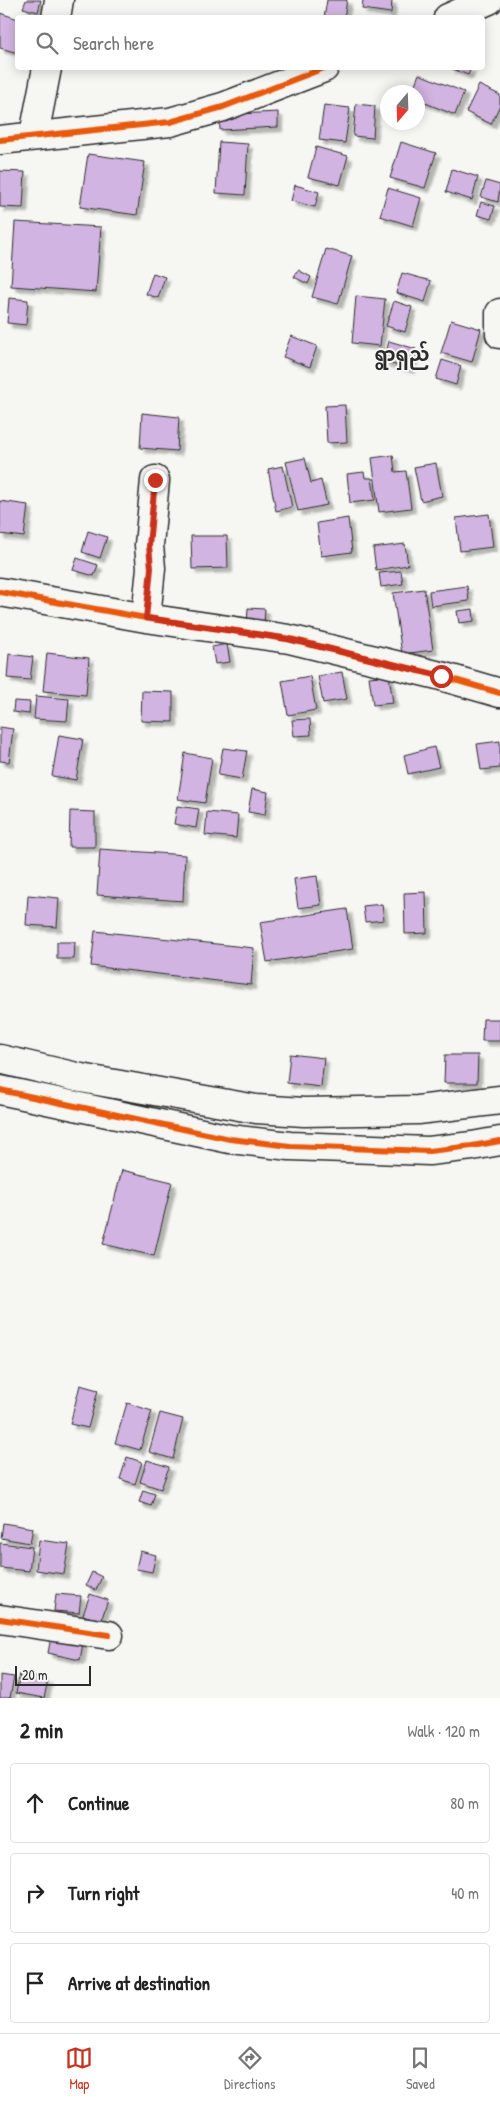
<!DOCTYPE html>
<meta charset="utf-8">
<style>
body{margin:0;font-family:"Patrick Hand","Noto Sans Myanmar",sans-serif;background:#f2f2f2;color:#222}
.compass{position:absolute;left:380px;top:85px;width:45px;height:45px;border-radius:50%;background:#fff;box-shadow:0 2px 12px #0003;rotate:199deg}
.scale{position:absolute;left:15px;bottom:12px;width:76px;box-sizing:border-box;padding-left:5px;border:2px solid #2b2b2b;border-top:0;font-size:14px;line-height:18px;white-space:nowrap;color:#2b2b2b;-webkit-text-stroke:4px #f6f6f2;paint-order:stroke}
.stop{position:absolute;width:15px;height:15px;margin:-11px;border:4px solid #c8321e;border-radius:50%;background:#fff}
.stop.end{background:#c8321e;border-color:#fff;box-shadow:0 1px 5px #0008}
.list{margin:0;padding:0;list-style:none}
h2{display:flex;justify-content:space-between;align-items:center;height:65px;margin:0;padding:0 20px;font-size:21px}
h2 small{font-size:16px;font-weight:400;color:#767676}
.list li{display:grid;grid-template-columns:32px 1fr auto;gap:15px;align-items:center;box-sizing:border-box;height:80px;margin:0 10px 10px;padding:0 10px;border:1px solid #e0e0e0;border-radius:5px}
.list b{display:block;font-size:19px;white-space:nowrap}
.list em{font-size:16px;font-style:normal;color:#767676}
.icon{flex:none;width:28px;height:28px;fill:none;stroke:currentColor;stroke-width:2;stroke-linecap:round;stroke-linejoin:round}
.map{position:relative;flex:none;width:500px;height:1698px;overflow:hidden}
.search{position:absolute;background:#fff;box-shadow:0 2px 12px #0003;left:15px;right:15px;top:15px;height:55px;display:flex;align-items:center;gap:12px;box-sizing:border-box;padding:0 18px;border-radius:5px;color:#767676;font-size:19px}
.sheet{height:335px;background:#fff}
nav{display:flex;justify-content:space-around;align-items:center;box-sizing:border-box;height:70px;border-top:1px solid #e0e0e0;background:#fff;font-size:14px;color:#767676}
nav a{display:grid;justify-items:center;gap:2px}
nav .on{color:#c8321e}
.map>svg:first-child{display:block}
</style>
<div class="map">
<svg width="500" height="1698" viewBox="0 0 500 1698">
<defs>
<filter id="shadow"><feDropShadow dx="4.5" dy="4.5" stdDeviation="1" flood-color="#0004"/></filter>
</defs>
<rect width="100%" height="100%" fill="#f6f6f2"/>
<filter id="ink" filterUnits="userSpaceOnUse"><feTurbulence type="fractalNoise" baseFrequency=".02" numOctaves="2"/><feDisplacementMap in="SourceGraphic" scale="10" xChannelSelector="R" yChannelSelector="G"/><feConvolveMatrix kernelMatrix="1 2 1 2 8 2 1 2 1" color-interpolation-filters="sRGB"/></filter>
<g filter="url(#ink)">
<path fill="#d2b4e2" stroke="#2b2b2b" filter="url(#shadow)" d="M26,0H41L38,12L23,8Z
M327,0H347L344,18H324Z
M363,0H392L391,13L362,9Z
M0,13L18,19V53L0,48Z
M450,68H471L468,75Z
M419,74L464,92L455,115L418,100V92H412Z
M479,85L500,95V105L491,124L466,112Z
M356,104L375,106L373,138L353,136Z
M324,105L350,108L345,143L319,140Z
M278,112V127L220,130L219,115Z
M219,142L248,144L245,195L216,193Z
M401,142L436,153L425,188L390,178Z
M316,147L348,156L340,185L308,177Z
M88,154L145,162L137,215L80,207Z
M452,169L478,177L472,200L446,192Z
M0,171L25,172L23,208L0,207Z
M486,181L500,185L498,202L481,197Z
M295,185L319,192L315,207L291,201Z
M388,188L421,198L413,226L380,216Z
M481,202L495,206L491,219L477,215Z
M15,222L101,227L96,292L11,286Z
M326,249L352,256L338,304L312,297Z
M298,270L311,277L308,284L294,277Z
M153,273L165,277L158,298L146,294Z
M402,273L431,281L425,302L396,293Z
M356,296L385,299L380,346L352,343Z
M9,298L28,300L26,325L7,323Z
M394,301L412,307L405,332L386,326Z
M451,320L481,329L472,362L441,353Z
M291,336L317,346L310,367L283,357Z
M389,341L416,349L410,369L384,362Z
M442,360L461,366L456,385L436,379Z
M345,405L347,442L327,443L325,406Z
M142,413L179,417L177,451L140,448Z
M393,455L395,472L406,471L411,508L379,512L372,458Z
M305,458L311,483L321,480L327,505L298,511L286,462Z
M436,463L442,496L421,501L414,467Z
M283,466L292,507L276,511L268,469Z
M364,472L365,478H372L375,500L350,503L347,474Z
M0,501L28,505L24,537L0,534Z
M489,514L493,547L460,551L456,518Z
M348,518L352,552L321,556L317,523Z
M88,531L107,537L100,558L82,552Z
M191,536H227L228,568L192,569Z
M405,544L408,565L376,570L373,548Z
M77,558L98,565L94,576L73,570Z
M401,571L403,584L381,587L379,573Z
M467,586L469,601L431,606L429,591Z
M424,589L433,650L402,654L393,593Z
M248,608L265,609L264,625L247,624Z
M473,609L474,621L459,623L457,611Z
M227,644L230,662L215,664L212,647Z
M47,653L89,658L86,695L43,691Z
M9,654L33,657L30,680L7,678Z
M342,672L347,699L323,703L318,676Z
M389,675L393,703L373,705L369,677Z
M310,676L316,710L288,715L282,681Z
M142,691L173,692V722L141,721Z
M36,696L69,699L67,721L34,719Z
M14,701L30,702L29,714L13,712Z
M310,719L311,735L294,736L292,720Z
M0,727L13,729L9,762L0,761Z
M59,735L83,739L76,780L52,776Z
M500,741V768L481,770L477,744Z
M434,747L439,767L408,774L404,755Z
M223,748L247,751L242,779L218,775Z
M185,753L212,758L205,803L178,799Z
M252,789L268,792L265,815L248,812Z
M177,806L199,809L196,828L174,824Z
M70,811L95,812V847H69Z
M207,812L238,815L236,838L205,835Z
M100,849L185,855L183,901L97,895Z
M317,876L321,905L298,908L294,879Z
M426,892L427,933L405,934L404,893Z
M28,895L59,898L57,927L26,925Z
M382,904L384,920L365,922L363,906Z
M347,909L353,949L267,962L260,922Z
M95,931L254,948L251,985L91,966Z
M57,942H75L74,959H57Z
M483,1019H500V1041H482Z
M290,1054L324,1058L321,1087L287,1083Z
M445,1055H478L477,1083H444Z
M122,1170L172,1182L154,1256L103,1244Z
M80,1385L98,1390L88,1428L70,1424Z
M127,1403L152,1411L140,1450L115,1443Z
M160,1413L183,1419L173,1459L149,1452Z
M127,1457L142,1462L135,1484L120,1479Z
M147,1460L169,1467L161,1489L140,1482Z
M143,1490L155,1494L151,1506L139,1502Z
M3,1523L33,1528L30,1543L1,1538Z
M39,1540L69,1544L64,1574L36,1570Z
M0,1543L32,1547L29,1571L0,1568Z
M140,1551L156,1555L152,1572L136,1569Z
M92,1572L102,1577L96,1590L86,1585Z
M56,1594L81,1596L79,1613L54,1611Z
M90,1594L108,1600L101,1621L83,1615Z
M52,1631L84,1638L80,1660L48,1653Z
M20,1674L48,1680L44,1698L16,1693Z
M0,1675L14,1677L10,1698H0Z"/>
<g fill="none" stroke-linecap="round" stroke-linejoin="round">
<g stroke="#2b2b2b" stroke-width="31">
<path id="minor" d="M56,18L59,0
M448,18L489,0
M34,135L47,68
M0,140L170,122L223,107L324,68
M500,313V334
M0,592L146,618L289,639L441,676L500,693
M146,618L151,568L149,545L155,480
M0,1059L81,1078L256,1109L304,1112L418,1110L500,1100
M0,1090L230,1139L290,1146L429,1151L472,1146L500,1141
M0,1619L109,1635"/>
</g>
<use href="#minor" stroke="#f6f6f2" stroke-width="28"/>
<g stroke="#f6f6f2" stroke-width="9">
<path id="cycleway" d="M0,140L170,122L223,107L324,68
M0,592L146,618L289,639L441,676L500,693
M0,1090L230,1139L290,1146L429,1151L472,1146L500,1141
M0,1619L109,1635"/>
</g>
<use href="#cycleway" stroke="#e8590c" stroke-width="6"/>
</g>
</g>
<g fill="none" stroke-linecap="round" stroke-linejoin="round" filter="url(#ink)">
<path stroke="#c8321e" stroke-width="6" d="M155,480L149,546L151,568L146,618L288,639L441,676"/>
</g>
<g text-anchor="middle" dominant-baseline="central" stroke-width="4" stroke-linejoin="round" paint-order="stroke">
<g font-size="19" font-weight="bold" fill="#2b2b2b" stroke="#f6f6f2">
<text x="402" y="354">ရွာရှည်</text>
</g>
</g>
</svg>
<svg class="compass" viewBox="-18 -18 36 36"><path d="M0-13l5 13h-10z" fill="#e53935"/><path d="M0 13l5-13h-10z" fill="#767676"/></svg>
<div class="scale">20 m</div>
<div class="stop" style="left:441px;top:676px"></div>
<div class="stop end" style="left:155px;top:480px"></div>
<div class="search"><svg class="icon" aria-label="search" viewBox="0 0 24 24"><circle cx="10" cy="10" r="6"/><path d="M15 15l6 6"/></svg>Search here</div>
</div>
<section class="sheet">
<h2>2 min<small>Walk · 120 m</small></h2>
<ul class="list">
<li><svg class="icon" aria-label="ahead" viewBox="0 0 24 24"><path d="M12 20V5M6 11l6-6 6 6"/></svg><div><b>Continue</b></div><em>80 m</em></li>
<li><svg class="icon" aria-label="right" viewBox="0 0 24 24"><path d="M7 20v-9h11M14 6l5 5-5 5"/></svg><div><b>Turn right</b></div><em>40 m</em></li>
<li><svg class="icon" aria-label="arrive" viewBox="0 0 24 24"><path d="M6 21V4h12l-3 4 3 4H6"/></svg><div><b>Arrive at destination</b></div></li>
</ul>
</section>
<nav>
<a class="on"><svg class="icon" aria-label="map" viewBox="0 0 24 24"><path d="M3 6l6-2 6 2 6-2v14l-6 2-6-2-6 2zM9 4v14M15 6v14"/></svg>Map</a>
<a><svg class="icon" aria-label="directions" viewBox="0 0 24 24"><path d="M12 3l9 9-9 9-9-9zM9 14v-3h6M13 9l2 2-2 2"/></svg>Directions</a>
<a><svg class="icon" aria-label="saved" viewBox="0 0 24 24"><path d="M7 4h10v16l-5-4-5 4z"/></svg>Saved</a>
</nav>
